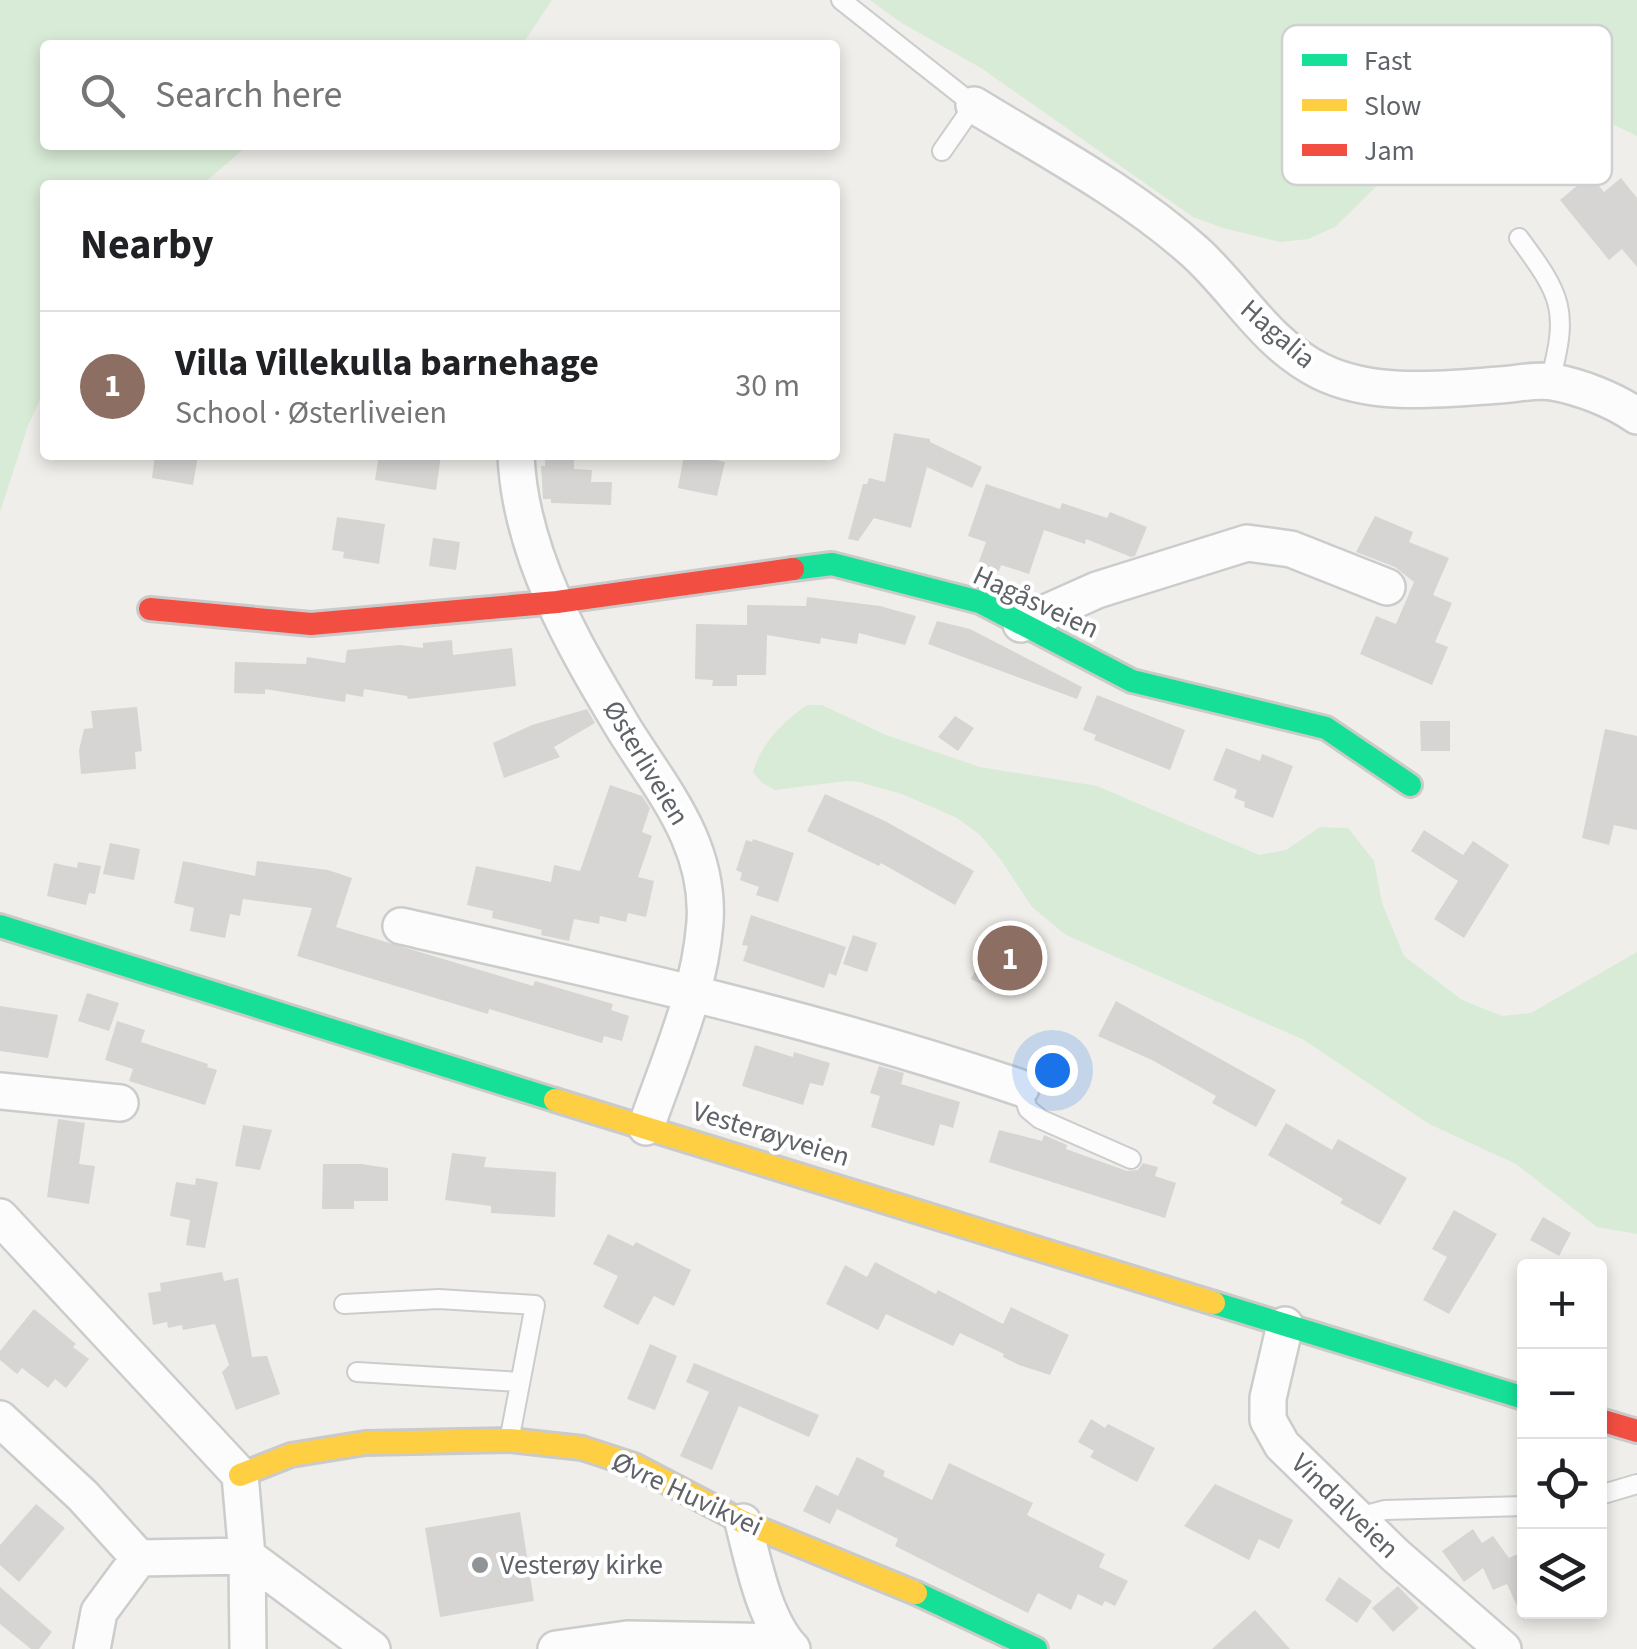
<!DOCTYPE html>
<meta charset="utf-8">
<style>
body{margin:0;font-family:"Source Sans 3",sans-serif;background:#f6f6f6;color:#202124}
.controls{position:absolute;right:30px;bottom:30px;display:grid;overflow:hidden;border-radius:10px;box-shadow:0 5px 15px #0003}
.controls button{width:90px;height:90px;display:grid;place-items:center;padding:0;border:0;border-bottom:2px solid #e0e0e0;background:#fff;color:#202124;font:50px sans-serif}
.you{position:absolute;left:1052px;top:1070px;width:35px;height:35px;margin:-25px;border:8px solid #fff;border-radius:50%;background:#1a73e8;box-shadow:0 0 0 15px #1a73e833}
.badge{display:grid;place-items:center;width:65px;height:65px;border-radius:50%;background:#db2777;color:#fff;font-size:32px;font-weight:700}
.pin{position:absolute;translate:-50% -50%;border:5px solid #fff;box-shadow:0 2px 10px #0006}
.list{margin:0;padding:0;list-style:none}
h2{display:flex;justify-content:space-between;align-items:center;height:130px;margin:0;padding:0 40px;font-size:42px}
h2 small{font-size:32px;font-weight:400;color:#757577}
.list li{display:grid;grid-template-columns:65px 1fr auto;gap:30px;align-items:center;box-sizing:border-box;height:150px;padding:0 40px;border-top:2px solid #e0e0e0}
.list b{display:block;font-size:38px;white-space:nowrap}
.list p{margin:0;font-size:32px;white-space:nowrap;color:#757577}
.list em{font-size:32px;font-style:normal;color:#757577}
.icon{flex:none;width:55px;height:55px;fill:none;stroke:currentColor;stroke-width:2;stroke-linecap:round;stroke-linejoin:round}
.map{position:relative;flex:none;width:1637px;height:1649px;overflow:hidden}
.search{position:absolute;background:#fff;box-shadow:0 5px 15px #0003;left:40px;top:40px;width:800px;height:110px;display:flex;align-items:center;gap:25px;box-sizing:border-box;padding:0 35px;border-radius:10px;color:#757577;font-size:38px}
.panel{position:absolute;background:#fff;box-shadow:0 5px 15px #0003;left:40px;top:180px;width:800px;height:280px;border-radius:10px}
.map>svg:first-child{display:block}
</style>
<div class="map">
<svg width="1637" height="1649" viewBox="0 0 1637 1649">
<rect width="100%" height="100%" fill="#efeeea"/>
<path fill="#d8ebd6" d="M0,0H552L522,45H45V145H248L202,185H45V390L29,423L0,512Z
M870,0H1637V136L1579,108L1481,41L1451,34L1423,49L1413,75L1397,166L1335,227L1308,239L1280,242L1223,228L1193,217L981,68L900,22Z
M807,705H822L886,735L980,767L1097,786L1259,855L1286,850L1320,827L1348,828L1374,861L1382,903L1404,956L1462,1000L1502,1016L1531,1013L1637,952V1234L1597,1227L1516,1164L1429,1124L1304,1040L1066,935L1032,907L1001,860L980,835L957,818L902,794L859,782L846,781L775,790L762,783L753,772C761,743 783,722 807,705Z"/>
<path fill="#d6d5d3" d="M1590,175L1604,192L1621,178L1637,198V267L1622,249L1609,260L1560,200Z
M894,433L930,439V442L982,467L972,488L927,467L911,528L874,518L858,541L848,539L863,484H867L869,478L885,482Z
M155,455H198L193,485L152,478Z
M379,455H441L436,490L375,480Z
M545,455H574V469L592,470L591,482H612L611,505L551,503V499H543L541,466H545Z
M684,455H712V459L725,462L717,496L678,488Z
M986,484L1060,509L1062,503L1107,518L1110,512L1147,527L1135,556L1131,557L1086,539L1085,544L1044,530L1029,574L1001,565L999,571L978,564L986,542L968,536Z
M1375,516L1413,532L1409,542L1449,558L1433,595L1452,603L1435,642L1448,647L1432,685L1360,654L1376,616L1396,624L1414,582L1395,567L1356,552Z
M337,517L385,524L379,564L343,558L344,552L332,550Z
M433,538L460,542L456,570L429,566Z
M807,597L880,606L916,616L905,645L859,633L857,644L821,638L820,644L767,635L766,675H737V686H712L713,680L695,679L696,624L747,625V605L806,606Z
M937,621L970,629L1082,687L1077,699L928,644Z
M452,640L453,655L512,648L516,686L408,699L407,696L364,689L363,697L346,694L345,702L265,689V694L234,693L235,662L306,664L307,657L345,663L347,650L400,645L423,648V643Z
M1097,695L1185,730L1170,770L1094,740L1096,735L1083,730Z
M137,707L142,751L135,752L136,769L81,774L79,750L84,729L93,728L91,711Z
M587,709L595,723L554,747L560,757L504,778L493,743L532,725Z
M955,716L974,728L958,751L938,737Z
M1420,721H1450V751H1421Z
M1605,729L1637,736V830L1614,825L1609,845L1582,838Z
M1226,748L1260,761L1262,754L1293,766L1273,818L1244,807L1245,802L1234,798L1237,790L1213,780Z
M610,785L642,796L650,808L642,832L652,836L638,877L654,881L646,917L628,913L626,922L600,916L599,924L574,919L569,941L541,935L542,930L492,918L493,911L467,905L476,866L551,882L554,865L580,871Z
M825,794L885,821L974,871L955,905L881,863L879,866L807,831Z
M1424,830L1463,855L1473,841L1509,865L1464,938L1434,919L1458,881L1411,851Z
M753,839L794,853L778,902L756,895L759,887L740,880L742,873L736,870L746,840L752,842Z
M110,843L140,849L134,880L103,874Z
M183,861L255,876L257,861L328,870L352,878L336,927L533,986L535,981L613,1004L611,1010L629,1016L622,1041L604,1036L602,1043L489,1009L488,1014L297,956L312,908L243,899L240,916L230,914L225,938L190,931L194,908L174,903Z
M78,862L101,866L95,894L89,893L86,905L47,896L54,863L77,868Z
M751,915L846,947L836,976L829,973L824,988L743,961L748,946L742,945Z
M1007,926L1041,943L1016,990L997,980L992,990L971,979L992,936L1000,940Z
M853,935L877,943L867,972L843,964Z
M87,993L119,1003L109,1031L78,1021Z
M1116,1001L1276,1090L1256,1127L1212,1103L1216,1096L1152,1060L1098,1036Z
M0,1006L58,1015L48,1058L0,1051Z
M117,1021L145,1030L141,1042L208,1064L207,1067L217,1070L205,1105L129,1081L133,1069L105,1060Z
M755,1045L793,1057L794,1052L830,1063L823,1086L810,1083L803,1105L742,1086Z
M879,1066L904,1073L901,1084L960,1102L953,1128L940,1124L934,1146L871,1127L880,1096L870,1093Z
M58,1119L85,1123L79,1164L95,1166L89,1204L47,1197Z
M1286,1123L1332,1150L1338,1139L1407,1178L1380,1225L1340,1203L1343,1199L1268,1155Z
M243,1125L272,1130L260,1170L235,1166Z
M999,1130L1042,1141L1044,1135L1067,1145L1066,1149L1127,1171L1138,1170L1143,1163L1158,1167L1155,1176L1176,1183L1165,1218L989,1162Z
M452,1153L486,1157L484,1167L556,1172L555,1217L491,1213V1206L445,1200Z
M323,1164H361L388,1168V1201H354V1209H322Z
M196,1178L218,1182L205,1248L186,1245L190,1220L170,1216L176,1182L195,1185Z
M1454,1210L1497,1234L1449,1314L1423,1300L1447,1257L1432,1249Z
M1543,1217L1571,1233L1559,1256L1530,1240Z
M608,1234L633,1246L636,1242L691,1270L674,1306L654,1296L638,1325L603,1307L618,1276L593,1264Z
M875,1262L936,1294L938,1290L1003,1324L1011,1307L1069,1335L1050,1375L1019,1365L1003,1357L1004,1354L960,1333L953,1346L886,1314L878,1330L826,1304L845,1265L867,1277Z
M222,1272L224,1281L238,1278L252,1357L267,1356L280,1394L236,1410L222,1372L229,1365L215,1324L183,1330L182,1325L168,1328L167,1322L153,1325L148,1293L161,1291L160,1283Z
M34,1309L76,1344L73,1347L89,1359L66,1388L55,1379L48,1388L22,1368L17,1374L0,1360V1351Z
M650,1344L677,1356L655,1410L627,1399Z
M694,1363L819,1415L809,1437L739,1406L712,1470L680,1456L709,1392L686,1382Z
M1091,1419L1105,1428L1108,1424L1155,1448L1137,1482L1090,1457L1094,1451L1078,1442Z
M857,1457L885,1471L883,1476L932,1500L949,1463L1033,1503L1027,1515L1105,1554L1099,1567L1128,1581L1115,1606L1105,1601L1102,1606L1078,1594L1071,1610L1038,1593L1028,1613L895,1546L898,1539L837,1509L830,1524L803,1511L816,1485L838,1496Z
M1215,1484L1293,1520L1279,1549L1259,1539L1249,1560L1184,1526Z
M36,1504L65,1528L19,1582L0,1565V1545Z
M520,1512L534,1601L440,1617L425,1528Z
M1473,1529L1482,1543L1493,1536L1509,1558L1524,1551V1621L1507,1584L1493,1590L1483,1568L1464,1582L1442,1551Z
M1339,1577L1372,1601L1357,1623L1325,1600Z
M1398,1586L1419,1608L1393,1632L1372,1608Z
M0,1587L52,1632L39,1649H31L0,1624Z
M1255,1610L1290,1649H1212Z"/>
<g fill="none" stroke-linecap="round" stroke-linejoin="round">
<g stroke="#cbcccc" stroke-width="22">
<path id="lane" d="M841,0L974,105L942,151
M1519,238C1562,296 1569,310 1550,381
M1021,1088L1028,1109L1040,1119L1131,1159
M344,1304L439,1299L535,1305L510,1436
M357,1372L520,1382
M1600,1495L1637,1484
M1362,1522L1370,1514L1385,1510L1524,1506"/>
</g>
<g stroke="#cbcccc" stroke-width="40">
<path id="street" d="M974,105C1049,151 1129,193 1195,252C1238,291 1266,344 1320,371C1374,398 1443,389 1500,385C1517,384 1537,379 1553,382C1581,387 1614,400 1637,416
M516,455C520,554 574,646 624,729C662,790 710,844 705,922C700,992 669,1061 646,1127
M1021,624L1097,590L1247,543L1291,549L1387,587
M401,926C610,973 818,1019 1021,1088
M0,1091L120,1103
M0,1217L240,1475L247,1556L248,1649
M1285,1325L1268,1398V1420L1282,1445L1395,1555L1503,1649
M0,1419L83,1496L139,1558
M743,1522C753,1560 764,1620 792,1649
M247,1556L372,1649
M92,1649L99,1612L139,1558L247,1556
M556,1649L627,1639L785,1642"/>
</g>
<g stroke="#cacacb" stroke-width="28">
<path id="fast" d="M793,569L832,564L980,602L1132,681L1326,728L1410,785
M0,926L555,1100
M1214,1303L1524,1398
M916,1593L1036,1649"/>
</g>
<g stroke="#cacacb" stroke-width="28">
<path id="slow" d="M555,1100L1214,1303
M240,1475L291,1455L365,1443L510,1440L582,1448L634,1465L743,1522L916,1593"/>
</g>
<g stroke="#cacacb" stroke-width="28">
<path id="jam" d="M150,609L311,624L557,602L793,569
M1600,1420L1637,1431"/>
</g>
<use href="#lane" stroke="#fdfcfc" stroke-width="18"/>
<use href="#street" stroke="#fdfcfc" stroke-width="35"/>
<use href="#fast" stroke="#16e098" stroke-width="22"/>
<use href="#slow" stroke="#ffcf43" stroke-width="22"/>
<use href="#jam" stroke="#f24e42" stroke-width="22"/>
</g>
<circle fill="#919496" stroke="#fff" stroke-width="4" cx="480" cy="1565" r="10"/>
<g text-anchor="middle" dominant-baseline="central" stroke-width="8" stroke-linejoin="round" paint-order="stroke">
<g font-size="28" fill="#5f6368" stroke="#fff">
<text transform="translate(1278 334) rotate(41)">Hagalia</text>
<text transform="translate(1036 602) rotate(25)">Hagåsveien</text>
<text transform="translate(646 763) rotate(59)">Østerliveien</text>
<text transform="translate(771 1134) rotate(17)">Vesterøyveien</text>
<text transform="translate(687 1494) rotate(25)">Øvre Huvikvei</text>
<text transform="translate(1345 1506) rotate(44)">Vindalveien</text>
</g>
<g font-size="28" fill="#5f6368" stroke="#fff" text-anchor="start">
<text x="500" y="1565">Vesterøy kirke</text>
</g>
</g>
<rect x="1282" y="25" width="330" height="160" rx="15" fill="#fff" stroke="#cfd0d2" stroke-width="2.5"/>
<rect x="1302" y="54" width="45" height="12" fill="#16e098"/>
<rect x="1302" y="99" width="45" height="12" fill="#ffcf43"/>
<rect x="1302" y="144" width="45" height="12" fill="#f24e42"/>
<g font-size="28" fill="#5f6368">
<text x="1364" y="70">Fast</text>
<text x="1364" y="115">Slow</text>
<text x="1364" y="160">Jam</text>
</g>
</svg>
<div class="controls">
<button>+</button>
<button>−</button>
<button><svg class="icon" aria-label="locate" viewBox="0 0 24 24"><circle cx="12" cy="12" r="6"/><path d="M12 2v4M12 18v4M2 12h4M18 12h4"/></svg></button>
<button><svg class="icon" aria-label="layers" viewBox="0 0 24 24"><path d="M12 4l9 5-9 5-9-5zM3 14l9 5 9-5"/></svg></button>
</div>
<div class="you"></div>
<div class="pin badge" style="left:1010px;top:958px;background:#8d6e63">1</div>
<div class="search"><svg class="icon" aria-label="search" viewBox="0 0 24 24"><circle cx="10" cy="10" r="6"/><path d="M15 15l6 6"/></svg>Search here</div>
<section class="panel">
<h2>Nearby<small></small></h2>
<ul class="list">
<li><span class="badge" style="background:#8d6e63">1</span><div><b>Villa Villekulla barnehage</b><p>School · Østerliveien</p></div><em>30 m</em></li>
</ul>
</section>
</div>
